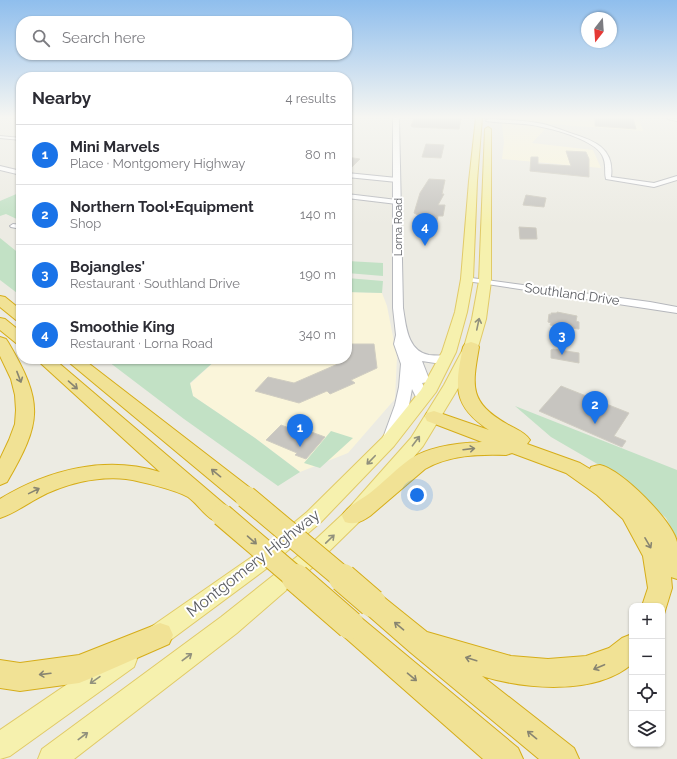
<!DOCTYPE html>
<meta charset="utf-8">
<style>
body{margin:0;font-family:Raleway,sans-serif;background:#f7f7f7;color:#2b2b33}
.controls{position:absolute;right:12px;bottom:12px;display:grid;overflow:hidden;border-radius:8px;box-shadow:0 1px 3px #0004}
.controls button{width:36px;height:36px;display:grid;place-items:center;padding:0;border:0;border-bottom:1px solid #e1e1e2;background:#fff;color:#2b2b33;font:20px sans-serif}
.compass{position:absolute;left:581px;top:12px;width:36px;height:36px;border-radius:50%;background:#fff;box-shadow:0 1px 3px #0004;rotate:197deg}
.you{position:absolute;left:417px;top:495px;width:14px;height:14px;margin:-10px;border:3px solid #fff;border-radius:50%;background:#1a73e8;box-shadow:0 0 0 6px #1a73e833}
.badge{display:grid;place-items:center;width:26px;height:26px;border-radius:50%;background:#1a73e8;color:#fff;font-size:13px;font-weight:700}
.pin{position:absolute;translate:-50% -33px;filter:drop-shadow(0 1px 2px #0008)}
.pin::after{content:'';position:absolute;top:21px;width:14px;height:12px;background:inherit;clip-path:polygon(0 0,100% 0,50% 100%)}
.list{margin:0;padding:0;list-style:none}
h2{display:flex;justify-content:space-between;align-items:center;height:52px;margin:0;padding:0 16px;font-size:17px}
h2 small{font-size:13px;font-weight:400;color:#7c7c81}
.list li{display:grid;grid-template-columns:26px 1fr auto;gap:12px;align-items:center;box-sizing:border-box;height:60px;padding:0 16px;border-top:1px solid #e1e1e2}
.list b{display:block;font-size:15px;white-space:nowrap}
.list p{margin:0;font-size:13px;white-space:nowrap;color:#7c7c81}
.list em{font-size:13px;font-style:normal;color:#7c7c81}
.icon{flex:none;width:22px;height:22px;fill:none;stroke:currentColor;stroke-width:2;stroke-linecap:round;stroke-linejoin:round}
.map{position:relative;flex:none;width:677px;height:759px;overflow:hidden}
.search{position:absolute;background:#fff;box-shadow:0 1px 3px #0004;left:16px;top:16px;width:336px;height:44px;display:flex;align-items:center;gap:10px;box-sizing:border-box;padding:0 14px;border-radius:16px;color:#7c7c81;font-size:15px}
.panel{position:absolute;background:#fff;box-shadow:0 1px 3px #0004;left:16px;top:72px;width:336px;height:292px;border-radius:16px}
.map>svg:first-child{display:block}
</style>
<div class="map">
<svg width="677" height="759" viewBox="0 0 677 759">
<rect width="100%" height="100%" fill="#ecebe3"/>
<path fill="#faf5da" d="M501,118H639L643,131L550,124L532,143L593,150L601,168L502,159L504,142Z
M347,292L382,293L387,306L397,357L395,399L348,453L300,472L255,438L193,396L190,384L217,359H347Z"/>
<path fill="#c2e1c5" d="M21,192V221L6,214L0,216V201Z
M0,238L21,255V296L0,280Z
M347,261L383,263V276L347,273Z
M347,278L383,281L382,293L347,292Z
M105,359H217L190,383L193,396L255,438L300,472L278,486L184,419Z
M515,406L677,470V538L666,518L625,480L551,437Z
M331,431L353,438L320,468L304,463Z"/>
<path fill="#c7c5c0" stroke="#d0cdc2" d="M414,118H445L461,119L459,129H458L413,127L411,126Z
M595,118H633L636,129L595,126Z
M426,144L444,145L441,158L422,157Z
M566,151L586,152L589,159V177L530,171L531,157H538V164L571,166Z
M347,157L360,159L352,167L347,166Z
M429,179L445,180L442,194H444L438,205H445L443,216H438L435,229L415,226L418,215L414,213L420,193Z
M526,195L546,198L544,207L523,205Z
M519,227L536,228L537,239H520Z
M557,312L577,316L576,321L579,322V329L571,328V334L556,332V326L550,325L551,323L548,322L549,314L551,315V313H557Z
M347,344H374L377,368L351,380L355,383L330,394L327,391L299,403L255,391L268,377L294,383L347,360Z
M553,349L579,353V363L551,358V350Z
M561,386L629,413L614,436L626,441L622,447L539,411Z
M281,425L300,432L303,429L325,437L306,459L295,455L297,453L266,440Z"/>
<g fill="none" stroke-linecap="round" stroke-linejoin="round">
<g stroke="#b5b7bc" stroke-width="2">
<path id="street" d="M668,118L677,119V121L668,119Z
M488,119C506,120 526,120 543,124C552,126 561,130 570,133C592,140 615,147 611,177L654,183L677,176V180L654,187L606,179C604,171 607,164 602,155C595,141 558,130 542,127C524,122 505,124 486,121Z
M0,136L21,138V140L0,138Z
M0,166L21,171V175L0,170Z
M347,173L397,178L400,180L397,182L347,177Z
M347,194L397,200L400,202L397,204L347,198Z
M13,224L21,225V229L11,227L10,226Z
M464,277L650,302L677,307V313L467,281H464Z"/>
</g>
<g stroke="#b6b8bd" stroke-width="2">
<path id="secondary" d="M393,118H399L403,308C406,325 407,351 429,355C436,356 442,355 448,356L450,359L448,362L435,363L422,361L429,379L428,382L422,383L430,398L428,401L423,402L418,401L412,389L409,405L397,438L395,442L390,443L385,442L383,438L395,405L399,387L401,364L394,344L396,335L393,308Z"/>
</g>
<g stroke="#e1ca67" stroke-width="2">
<path id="primary" d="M476,118H482L477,181L473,279L467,312L456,352L436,392L394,446L321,522L270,566L161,647L153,650L145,647L141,639L145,631L256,554L307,512L382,438L421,390L442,352L455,312L461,279L469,181Z
M488,127L491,129V281L486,319L478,347L460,385L423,446L360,521L313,567L237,633L74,759H38L42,749L221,617L299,555L346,511L411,438L444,385L464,347L472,319L479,281L485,129Z
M125,647L134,651L137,659L134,667L10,756L0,759V730L116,651Z"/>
</g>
<g stroke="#d6ad19" stroke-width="2">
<path id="highway" d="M0,296L5,297L21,310V321L16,320L0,307Z
M0,318L5,319L21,332V345L16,343L0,330Z
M0,337L6,339L8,342C44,403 42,422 7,482L0,485V459L9,440L15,424L16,410L15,395L11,379L0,356Z
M471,342L477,344L479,347C472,387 469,402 507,424C515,429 525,432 530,440L527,444L580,463L590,469L591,467C594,466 597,465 600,465C621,469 673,521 677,542C677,553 677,568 677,579L671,577L672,588L664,614L662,615V606H642L648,588L643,556L623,519L597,495L566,473L512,453L506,455C479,454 449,455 425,469L370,516C361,522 355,525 345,522L342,516C347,506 361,500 370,493C384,482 396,469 410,459C430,446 458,443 482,442L427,421L425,417L427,413L434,411L489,430C452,406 455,386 463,347L465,344Z
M36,359H54L230,509L233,515L230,521C210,528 202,507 188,497C176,490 140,481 126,479C96,476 64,484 38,498C25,505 13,514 0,518V499C48,470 105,455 160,472Z
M65,359H83L254,491L257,497L254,503L246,505L238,503Z
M372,592L381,595L427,632L511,656L548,659L586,656L609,648L622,638L632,634V664C595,696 524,689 482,676L574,748L579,759H539L410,652L363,611L359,603L363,595Z
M350,613L359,616L518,748L523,759H483L341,634L337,625L341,616Z
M160,623L169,626L173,635L169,644L89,679L79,683L20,691L0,688V660L20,663L79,655Z"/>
</g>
<use href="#street" fill="#fff" fill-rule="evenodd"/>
<use href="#secondary" fill="#fff" fill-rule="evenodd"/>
<use href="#primary" fill="#f6f1ae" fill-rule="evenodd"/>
<use href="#highway" fill="#f1e295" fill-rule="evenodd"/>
<g stroke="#d6ad19" stroke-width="24" stroke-linecap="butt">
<path id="highway-bridge-far1" d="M246,497L344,579
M222,515L297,579"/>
</g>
<g stroke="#d6ad19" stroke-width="30" stroke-linecap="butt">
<path id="highway-bridge" d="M296,578L350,625
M343,578L372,603"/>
</g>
<use href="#highway-bridge-far1" stroke="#f1e295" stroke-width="22"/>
<use href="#highway-bridge" stroke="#f1e295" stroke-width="28"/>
</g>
<defs><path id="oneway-shaft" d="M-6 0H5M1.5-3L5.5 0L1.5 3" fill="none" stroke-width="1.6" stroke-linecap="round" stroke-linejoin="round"/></defs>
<g stroke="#91917d">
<use href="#oneway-shaft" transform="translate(478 324) rotate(-78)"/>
<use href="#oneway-shaft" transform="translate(416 441) rotate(-53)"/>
<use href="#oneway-shaft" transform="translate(371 460) rotate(134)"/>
<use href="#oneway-shaft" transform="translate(330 539) rotate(-44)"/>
<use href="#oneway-shaft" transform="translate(187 657) rotate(-37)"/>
<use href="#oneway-shaft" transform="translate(95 680) rotate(145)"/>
<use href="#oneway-shaft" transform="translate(83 736) rotate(-37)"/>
</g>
<g stroke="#888571">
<use href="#oneway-shaft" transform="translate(19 377) rotate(69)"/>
<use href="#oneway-shaft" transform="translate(73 385) rotate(41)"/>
<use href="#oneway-shaft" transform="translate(469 449) rotate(-7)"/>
<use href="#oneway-shaft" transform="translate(216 473) rotate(-141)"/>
<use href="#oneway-shaft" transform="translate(34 491) rotate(-26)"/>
<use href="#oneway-shaft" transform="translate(252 540) rotate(41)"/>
<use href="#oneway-shaft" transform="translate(648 543) rotate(60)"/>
<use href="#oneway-shaft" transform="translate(399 626) rotate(-140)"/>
<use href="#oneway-shaft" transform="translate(471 659) rotate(-163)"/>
<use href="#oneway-shaft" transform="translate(599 667) rotate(157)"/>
<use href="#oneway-shaft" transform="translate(45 674) rotate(173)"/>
<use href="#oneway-shaft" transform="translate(412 677) rotate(40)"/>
<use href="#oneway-shaft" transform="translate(532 735) rotate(-141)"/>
</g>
<linearGradient id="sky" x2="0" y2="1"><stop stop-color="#8fbeed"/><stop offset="0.52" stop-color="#f6f6f2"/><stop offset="1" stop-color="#f6f6f2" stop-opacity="0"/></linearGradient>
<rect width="677" height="225" fill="url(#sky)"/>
<g text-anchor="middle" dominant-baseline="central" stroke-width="4" stroke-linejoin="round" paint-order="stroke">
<g font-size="11" fill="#5b5d62" stroke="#fff">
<text transform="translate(398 227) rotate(-90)">Lorna Road</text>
</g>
<g font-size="13" fill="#5b5d62" stroke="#fff">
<text transform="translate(572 294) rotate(8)">Southland Drive</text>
</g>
<g font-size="16" fill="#5b5d62" stroke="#fff">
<text transform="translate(253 563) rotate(-38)">Montgomery Highway</text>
</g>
</g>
</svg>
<div class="controls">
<button>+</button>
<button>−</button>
<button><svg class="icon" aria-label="locate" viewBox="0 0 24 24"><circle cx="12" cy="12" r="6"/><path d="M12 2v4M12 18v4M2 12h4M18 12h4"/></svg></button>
<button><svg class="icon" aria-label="layers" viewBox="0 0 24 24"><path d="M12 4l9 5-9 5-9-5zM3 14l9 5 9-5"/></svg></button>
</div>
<svg class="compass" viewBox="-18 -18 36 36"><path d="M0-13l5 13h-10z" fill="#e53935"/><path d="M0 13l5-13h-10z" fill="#7c7c81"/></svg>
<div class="you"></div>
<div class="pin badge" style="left:300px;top:447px">1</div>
<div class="pin badge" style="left:595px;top:424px">2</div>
<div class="pin badge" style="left:562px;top:355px">3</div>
<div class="pin badge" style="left:425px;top:246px">4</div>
<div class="search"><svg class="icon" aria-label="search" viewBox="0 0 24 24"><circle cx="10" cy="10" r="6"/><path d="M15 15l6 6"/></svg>Search here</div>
<section class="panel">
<h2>Nearby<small>4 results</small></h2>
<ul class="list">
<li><span class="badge">1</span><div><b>Mini Marvels</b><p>Place · Montgomery Highway</p></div><em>80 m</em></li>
<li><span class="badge">2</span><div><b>Northern Tool+Equipment</b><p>Shop</p></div><em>140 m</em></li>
<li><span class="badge">3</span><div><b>Bojangles'</b><p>Restaurant · Southland Drive</p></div><em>190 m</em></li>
<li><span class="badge">4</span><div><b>Smoothie King</b><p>Restaurant · Lorna Road</p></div><em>340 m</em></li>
</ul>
</section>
</div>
